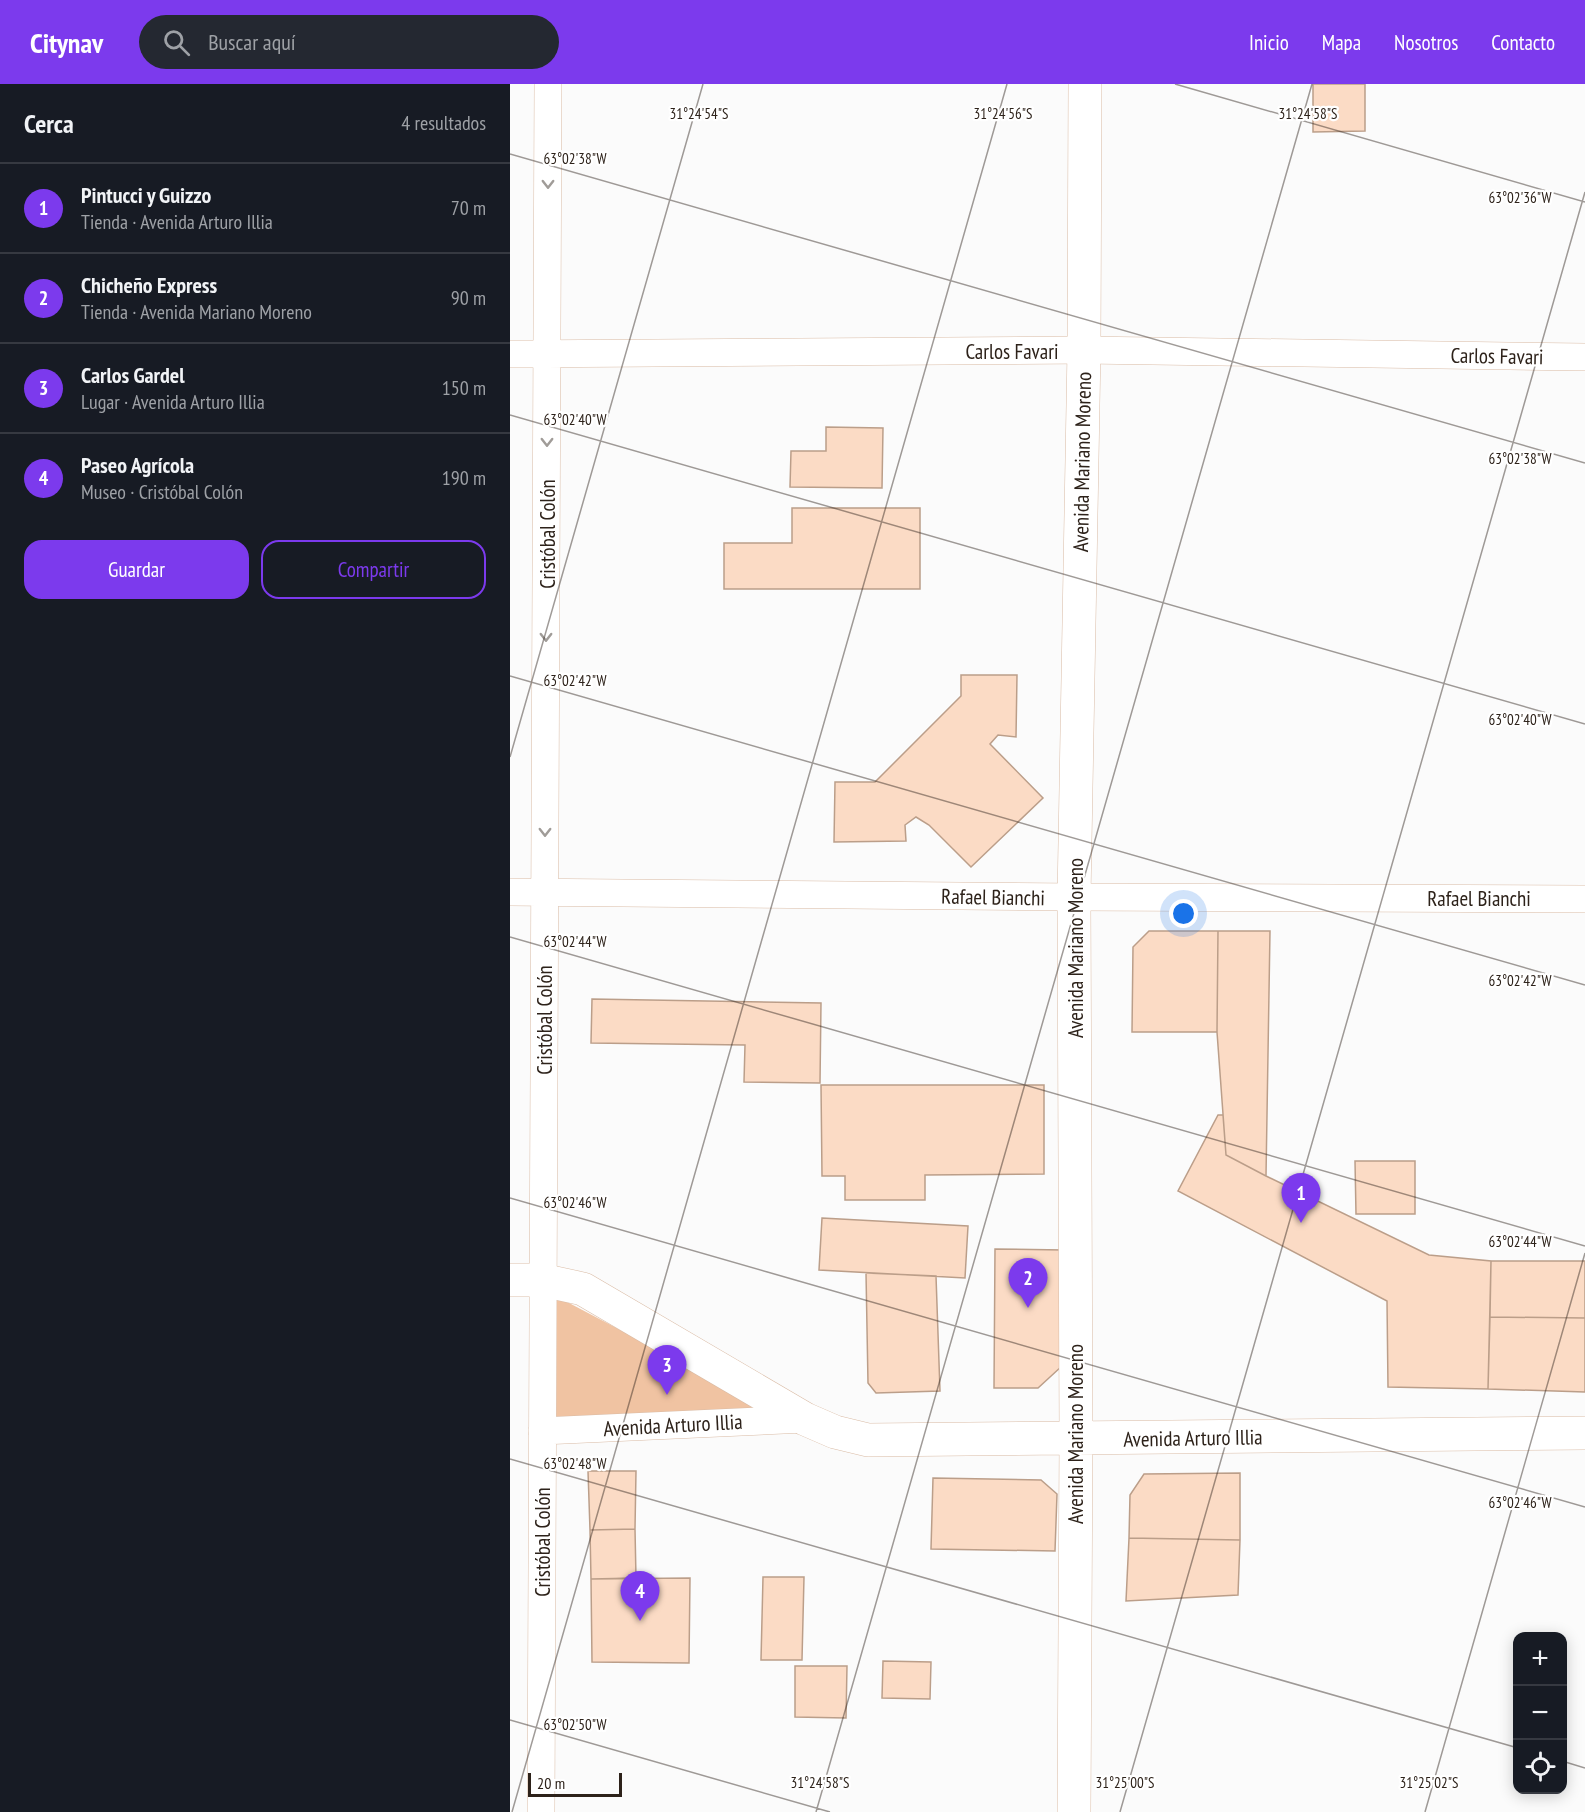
<!DOCTYPE html>
<html lang="es">
<meta charset="utf-8">
<style>
body{margin:0;font-family:"PT Sans Narrow",sans-serif;background:#242831;color:#f1f3f6}
.controls{position:absolute;right:18px;bottom:18px;display:grid;overflow:hidden;border-radius:12px;box-shadow:0 3px 15px #0003}
.controls button{width:54px;height:54px;display:grid;place-items:center;padding:0;border:0;border-bottom:2px solid #363941;background:#171b24;color:#f1f3f6;font:30px sans-serif}
.scale{position:absolute;left:18px;bottom:15px;width:94px;box-sizing:border-box;padding-left:6px;border:3px solid #2d221a;border-top:0;font-size:16px;line-height:21px;white-space:nowrap;color:#2d221a;-webkit-text-stroke:4px #fff;paint-order:stroke}
.you{position:absolute;left:674px;top:830px;width:21px;height:21px;margin:-15px;border:4px solid #fff;border-radius:50%;background:#1a73e8;box-shadow:0 0 0 9px #1a73e833}
.badge{display:grid;place-items:center;width:39px;height:39px;border-radius:50%;background:#7c3aed;color:#fff;font-size:20px;font-weight:700}
.pin{position:absolute;translate:-50% -50px;filter:drop-shadow(0 2px 3px #0008)}
.pin::after{content:'';position:absolute;top:32px;width:21px;height:18px;background:inherit;clip-path:polygon(0 0,100% 0,50% 100%)}
.list{margin:0;padding:0;list-style:none}
h2{display:flex;justify-content:space-between;align-items:center;height:78px;margin:0;padding:0 24px;font-size:26px}
h2 small{font-size:20px;font-weight:400;color:#9ea1a6}
.list li{display:grid;grid-template-columns:39px 1fr auto;gap:18px;align-items:center;box-sizing:border-box;height:90px;padding:0 24px;border-top:2px solid #363941}
.list b{display:block;font-size:22px;white-space:nowrap}
.list p{margin:0;font-size:20px;white-space:nowrap;color:#9ea1a6}
.list em{font-size:20px;font-style:normal;color:#9ea1a6}
.actions{display:flex;gap:12px;padding:18px 24px}
.actions a{flex:1;padding:14px 0;border:2px solid #7c3aed;border-radius:18px;text-align:center;font-size:21px;color:#7c3aed}
.actions .main{background:#7c3aed;color:#fff}
.icon{flex:none;width:33px;height:33px;fill:none;stroke:currentColor;stroke-width:2;stroke-linecap:round;stroke-linejoin:round}
.map{position:relative;flex:none;width:1075px;height:1728px;overflow:hidden}
header{display:flex;align-items:center;gap:36px;box-sizing:border-box;height:84px;padding:0 30px;background:#7c3aed;color:#fff}
header strong{font-size:28px}
nav{display:flex;gap:33px;margin-inline-start:auto;font-size:21px}
.search{width:420px;height:54px;background:#242831;display:flex;align-items:center;gap:15px;box-sizing:border-box;padding:0 21px;border-radius:33px;color:#9ea1a6;font-size:22px}
main{display:flex}
aside{flex:1;background:#171b24}
.map>svg:first-child{display:block}
</style>
<header>
<strong>Citynav</strong>
<div class="search"><svg class="icon" aria-label="search" viewBox="0 0 24 24"><circle cx="10" cy="10" r="6"/><path d="M15 15l6 6"/></svg>Buscar aquí</div>
<nav><a>Inicio</a><a>Mapa</a><a>Nosotros</a><a>Contacto</a></nav>
</header>
<main>
<aside>
<h2>Cerca<small>4 resultados</small></h2>
<ul class="list">
<li><span class="badge">1</span><div><b>Pintucci y Guizzo</b><p>Tienda · Avenida Arturo Illia</p></div><em>70 m</em></li>
<li><span class="badge">2</span><div><b>Chicheño Express</b><p>Tienda · Avenida Mariano Moreno</p></div><em>90 m</em></li>
<li><span class="badge">3</span><div><b>Carlos Gardel</b><p>Lugar · Avenida Arturo Illia</p></div><em>150 m</em></li>
<li><span class="badge">4</span><div><b>Paseo Agrícola</b><p>Museo · Cristóbal Colón</p></div><em>190 m</em></li>
</ul>
<div class="actions"><a class="main">Guardar</a><a>Compartir</a></div>
</aside>
<div class="map">
<svg width="1075" height="1728" viewBox="0 0 1075 1728">
<rect width="100%" height="100%" fill="#fbfbfb"/>
<path fill="#f0c3a2" d="M42,1210L264,1327L44,1338Z"/>
<path fill="#fbdbc5" stroke="#bb9e89" stroke-width="1.5" d="M803,0H855V47L803,48Z
M316,343L373,344L372,404L280,403L281,367H316Z
M282,424H410V505H214V459H282Z
M451,591H507L506,653L488,651L480,660L533,714L461,783L419,741L406,733L395,741L396,757L324,758L325,698H365L451,612Z
M639,847H708L707,948H622L623,863Z
M708,847H760L756,1092L716,1071L707,948Z
M82,915L311,919L310,999L234,998L235,961L81,959Z
M311,1001H534V1090L415,1091V1116H335V1092H312Z
M708,1031H713L716,1071L756,1092L919,1171L981,1177L978,1305L878,1303L877,1217L668,1107Z
M845,1077H905V1130H846Z
M312,1134L458,1142L455,1194L309,1186Z
M485,1165L553,1166L552,1282L528,1304H484Z
M981,1177H1075V1234L980,1233Z
M356,1189L426,1192L430,1307L366,1309L358,1299Z
M980,1233L1075,1234V1308L978,1305Z
M78,1387H126L125,1445L80,1446Z
M730,1389V1456L619,1454L620,1411L634,1390Z
M423,1394L531,1396L547,1410L545,1467L421,1465Z
M125,1445L126,1494L81,1495L80,1446Z
M619,1454L730,1456L728,1511L616,1517Z
M253,1493H294L292,1576H251Z
M180,1494L179,1579L82,1578L81,1495Z
M373,1577L421,1578L420,1615L372,1614Z
M285,1582H337L336,1634L285,1633Z"/>
<g fill="none" stroke-linecap="round" stroke-linejoin="round">
<g stroke="#dabca6" stroke-width="28">
<path id="street" d="M0,270L574,266L1075,273
M0,808L564,813L1075,815
M32,1347L295,1335
M31,1728L38,0"/>
</g>
<g stroke="#dabca6" stroke-width="34">
<path id="secondary" d="M0,1196H32L73,1205L295,1335L325,1348L358,1356L1075,1349
M564,1728L566,1355L564,813L574,266L575,0"/>
</g>
<use href="#street" stroke="#fff" stroke-width="27"/>
<use href="#secondary" stroke="#fff" stroke-width="33"/>
</g>
<defs><path id="oneway-chevron" d="M-2-3.5L2.5 0L-2 3.5" fill="none" stroke-width="1.6" stroke-linecap="round" stroke-linejoin="round" transform="scale(1.5)"/></defs>
<g stroke="#a09c98">
<use href="#oneway-chevron" transform="translate(38 100) rotate(90)"/>
<use href="#oneway-chevron" transform="translate(37 358) rotate(90)"/>
<use href="#oneway-chevron" transform="translate(36 553) rotate(90)"/>
<use href="#oneway-chevron" transform="translate(35 748) rotate(90)"/>
</g>
<path fill="none" stroke="#2d221a" stroke-width="1.5" stroke-opacity="0.45" d="M665,0L1075,118M0,70L1075,379M0,331L1075,640M0,592L1075,901M0,673L193,0M0,853L1075,1162M0,1114L1075,1423M0,1375L1008,1664M0,1636L320,1728M1052,1677L1075,1684M2,1728L497,0M306,1728L802,0M610,1728L1075,108M915,1728L1075,1169"/>
<g text-anchor="middle" dominant-baseline="central" stroke-width="4.5" stroke-linejoin="round" paint-order="stroke">
<g font-size="21" fill="#2d221a" stroke="#fff">
<text x="502" y="267">Carlos Favari</text>
<text transform="translate(987 272) rotate(1)">Carlos Favari</text>
<text transform="translate(572 378) rotate(-89)">Avenida Mariano Moreno</text>
<text transform="translate(37 450) rotate(-90)">Cristóbal Colón</text>
<text transform="translate(483 813) rotate(1)">Rafael Bianchi</text>
<text x="969" y="814">Rafael Bianchi</text>
<text transform="translate(565 864) rotate(-90)">Avenida Mariano Moreno</text>
<text transform="translate(34 936) rotate(-90)">Cristóbal Colón</text>
<text transform="translate(163 1341) rotate(-3)">Avenida Arturo Illia</text>
<text transform="translate(565 1350) rotate(-90)">Avenida Mariano Moreno</text>
<text transform="translate(683 1354) rotate(-1)">Avenida Arturo Illia</text>
<text transform="translate(32 1458) rotate(-90)">Cristóbal Colón</text>
</g>
</g>
<g font-size="15" text-anchor="middle" fill="#2d221a" stroke="#fff" stroke-width="4.5" stroke-linejoin="round" paint-order="stroke">
<text x="189" y="35">31°24'54"S</text>
<text x="493" y="35">31°24'56"S</text>
<text x="798" y="35">31°24'58"S</text>
<text x="65" y="80">63°02'38"W</text>
<text x="1010" y="119">63°02'36"W</text>
<text x="65" y="341">63°02'40"W</text>
<text x="1010" y="380">63°02'38"W</text>
<text x="65" y="602">63°02'42"W</text>
<text x="1010" y="641">63°02'40"W</text>
<text x="65" y="863">63°02'44"W</text>
<text x="1010" y="902">63°02'42"W</text>
<text x="65" y="1124">63°02'46"W</text>
<text x="1010" y="1163">63°02'44"W</text>
<text x="65" y="1385">63°02'48"W</text>
<text x="1010" y="1424">63°02'46"W</text>
<text x="65" y="1646">63°02'50"W</text>
<text x="310" y="1704">31°24'58"S</text>
<text x="615" y="1704">31°25'00"S</text>
<text x="919" y="1704">31°25'02"S</text>
</g>
</svg>
<div class="controls">
<button>+</button>
<button>−</button>
<button><svg class="icon" aria-label="locate" viewBox="0 0 24 24"><circle cx="12" cy="12" r="6"/><path d="M12 2v4M12 18v4M2 12h4M18 12h4"/></svg></button>
</div>
<div class="scale">20 m</div>
<div class="you"></div>
<div class="pin badge" style="left:791px;top:1139px">1</div>
<div class="pin badge" style="left:518px;top:1224px">2</div>
<div class="pin badge" style="left:157px;top:1311px">3</div>
<div class="pin badge" style="left:130px;top:1537px">4</div>
</div>
</main>
